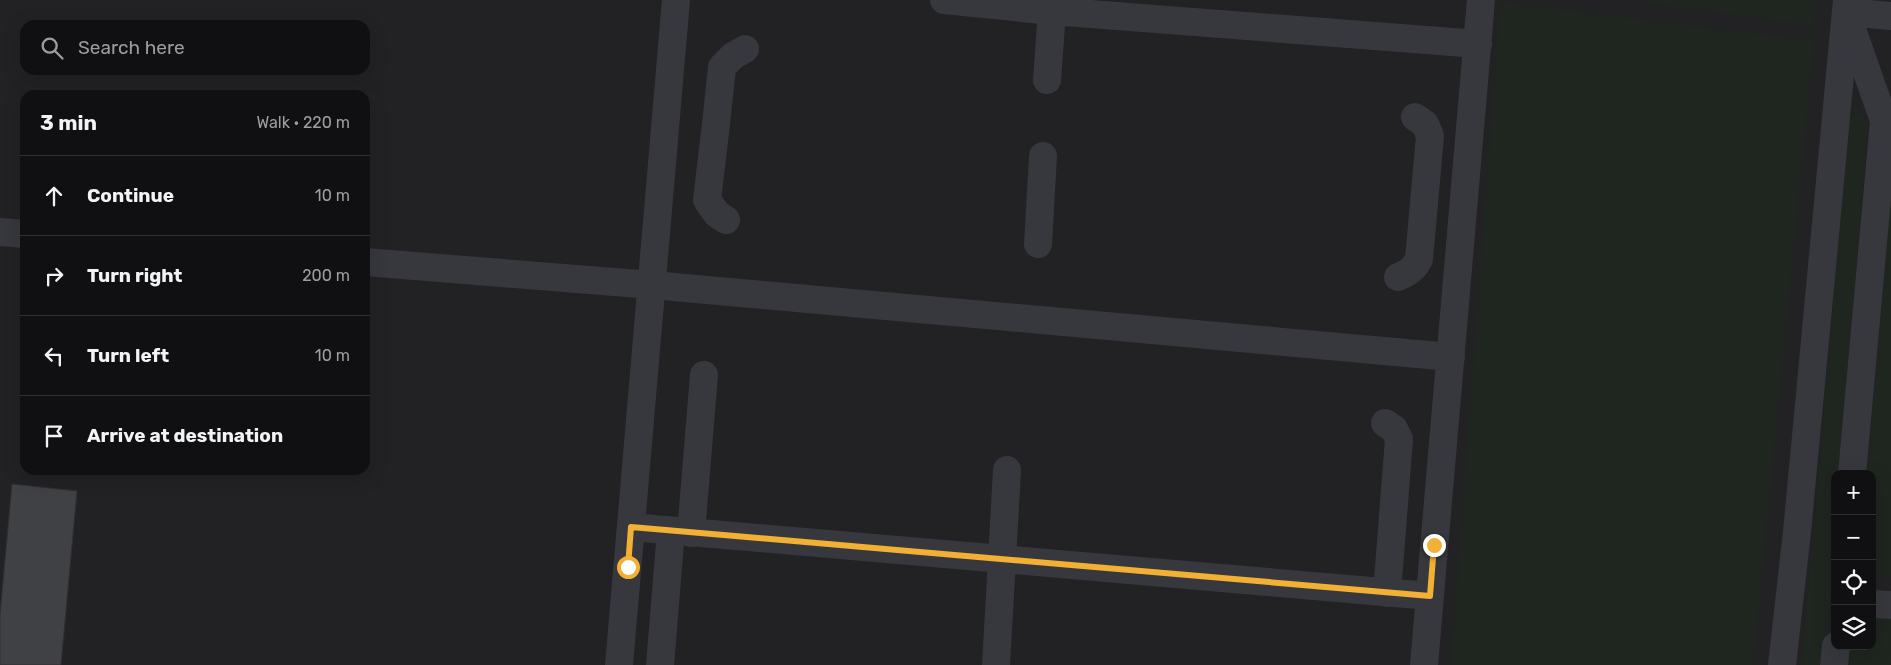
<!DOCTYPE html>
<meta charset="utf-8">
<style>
body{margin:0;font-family:Rubik,sans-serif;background:#1e1e20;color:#f1f3f6}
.controls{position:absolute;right:15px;bottom:15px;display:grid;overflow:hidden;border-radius:10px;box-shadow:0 5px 20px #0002}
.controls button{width:45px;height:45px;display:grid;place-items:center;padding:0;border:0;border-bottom:1px solid #303032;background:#101012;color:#f1f3f6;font:25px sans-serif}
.stop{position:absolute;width:15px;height:15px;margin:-11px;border:4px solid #f2b134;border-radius:50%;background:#fff}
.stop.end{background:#f2b134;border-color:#fff;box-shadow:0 1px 5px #0008}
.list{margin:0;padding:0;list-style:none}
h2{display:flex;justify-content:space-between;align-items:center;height:65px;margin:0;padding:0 20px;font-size:21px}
h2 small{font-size:16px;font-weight:400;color:#9c9d9f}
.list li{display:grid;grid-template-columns:32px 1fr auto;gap:15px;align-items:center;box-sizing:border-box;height:80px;padding:0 20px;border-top:1px solid #303032}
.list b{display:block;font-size:19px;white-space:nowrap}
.list em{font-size:16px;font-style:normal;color:#9c9d9f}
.icon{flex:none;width:28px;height:28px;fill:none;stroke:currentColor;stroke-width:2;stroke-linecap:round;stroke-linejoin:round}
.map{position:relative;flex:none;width:1891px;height:665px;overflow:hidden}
.search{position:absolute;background:#101012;box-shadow:0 5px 20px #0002;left:20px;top:20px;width:350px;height:55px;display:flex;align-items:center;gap:12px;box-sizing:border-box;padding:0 18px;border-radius:15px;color:#9c9d9f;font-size:19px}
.panel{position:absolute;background:#101012;box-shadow:0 5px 20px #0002;left:20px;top:90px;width:350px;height:385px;border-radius:15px}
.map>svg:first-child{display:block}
</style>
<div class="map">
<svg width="1891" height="665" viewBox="0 0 1891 665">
<rect width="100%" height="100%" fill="#161618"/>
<path fill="#222225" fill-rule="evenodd" d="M0,0H1891V665H0ZM25,25H365V70H25ZM25,95H365V470H25ZM1835,474H1872V646H1835Z"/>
<path fill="#1e261f" d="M1631,0H1817L1814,26Z
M1500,2L1814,41L1753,665H1451Z
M1858,112L1867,118L1868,123L1840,474H1835V545L1825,665H1802L1848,123L1853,114Z
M1891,196V577L1872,573V474H1867Z
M1879,618L1891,619V665H1849L1851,646H1872V620Z"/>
<path fill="#404145" stroke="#303034" d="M12,484L77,491L61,665H0V614Z"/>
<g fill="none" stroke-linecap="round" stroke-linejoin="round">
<path stroke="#37383d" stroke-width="28" d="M944,0L1052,11L1478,44
M1047,80L1052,11
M726,220L717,214L707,200L716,124L722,67L733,56L745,49
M0,232L25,234
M1038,244L1043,156
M365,262L652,285L1451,357
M1398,277C1408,273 1414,269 1419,259L1430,136L1425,124L1415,117
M1385,423L1394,429L1399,439L1387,593
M1852,474L1884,121L1846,12L1891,16
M631,527L1430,596
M691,533L704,375
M1872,604L1891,605
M619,665L676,0
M660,665L671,531
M996,665L1007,470
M1424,665L1481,0
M1782,665L1797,532L1847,0
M1834,665L1836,646"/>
</g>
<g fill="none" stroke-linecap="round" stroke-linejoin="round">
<path stroke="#f2b134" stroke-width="6" d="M628,567L631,527L1430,596L1434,545"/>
</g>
</svg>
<div class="controls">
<button>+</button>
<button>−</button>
<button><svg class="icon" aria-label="locate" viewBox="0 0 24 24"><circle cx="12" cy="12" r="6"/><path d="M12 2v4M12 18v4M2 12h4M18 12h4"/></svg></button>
<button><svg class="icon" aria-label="layers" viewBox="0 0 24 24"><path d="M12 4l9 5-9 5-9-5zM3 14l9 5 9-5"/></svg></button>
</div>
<div class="stop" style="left:628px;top:567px"></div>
<div class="stop end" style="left:1434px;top:545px"></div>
<div class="search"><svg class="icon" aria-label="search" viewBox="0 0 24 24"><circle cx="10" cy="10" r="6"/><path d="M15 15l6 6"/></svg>Search here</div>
<section class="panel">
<h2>3 min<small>Walk · 220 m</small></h2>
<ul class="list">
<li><svg class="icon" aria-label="ahead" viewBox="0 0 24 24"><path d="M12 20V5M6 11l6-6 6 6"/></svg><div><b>Continue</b></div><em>10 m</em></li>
<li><svg class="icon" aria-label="right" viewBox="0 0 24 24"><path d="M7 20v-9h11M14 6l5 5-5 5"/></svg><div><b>Turn right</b></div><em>200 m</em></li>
<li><svg class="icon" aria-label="left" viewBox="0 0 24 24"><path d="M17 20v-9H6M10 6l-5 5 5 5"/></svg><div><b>Turn left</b></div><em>10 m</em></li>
<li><svg class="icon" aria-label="arrive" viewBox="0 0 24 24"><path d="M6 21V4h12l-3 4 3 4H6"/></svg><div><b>Arrive at destination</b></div></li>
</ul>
</section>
</div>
